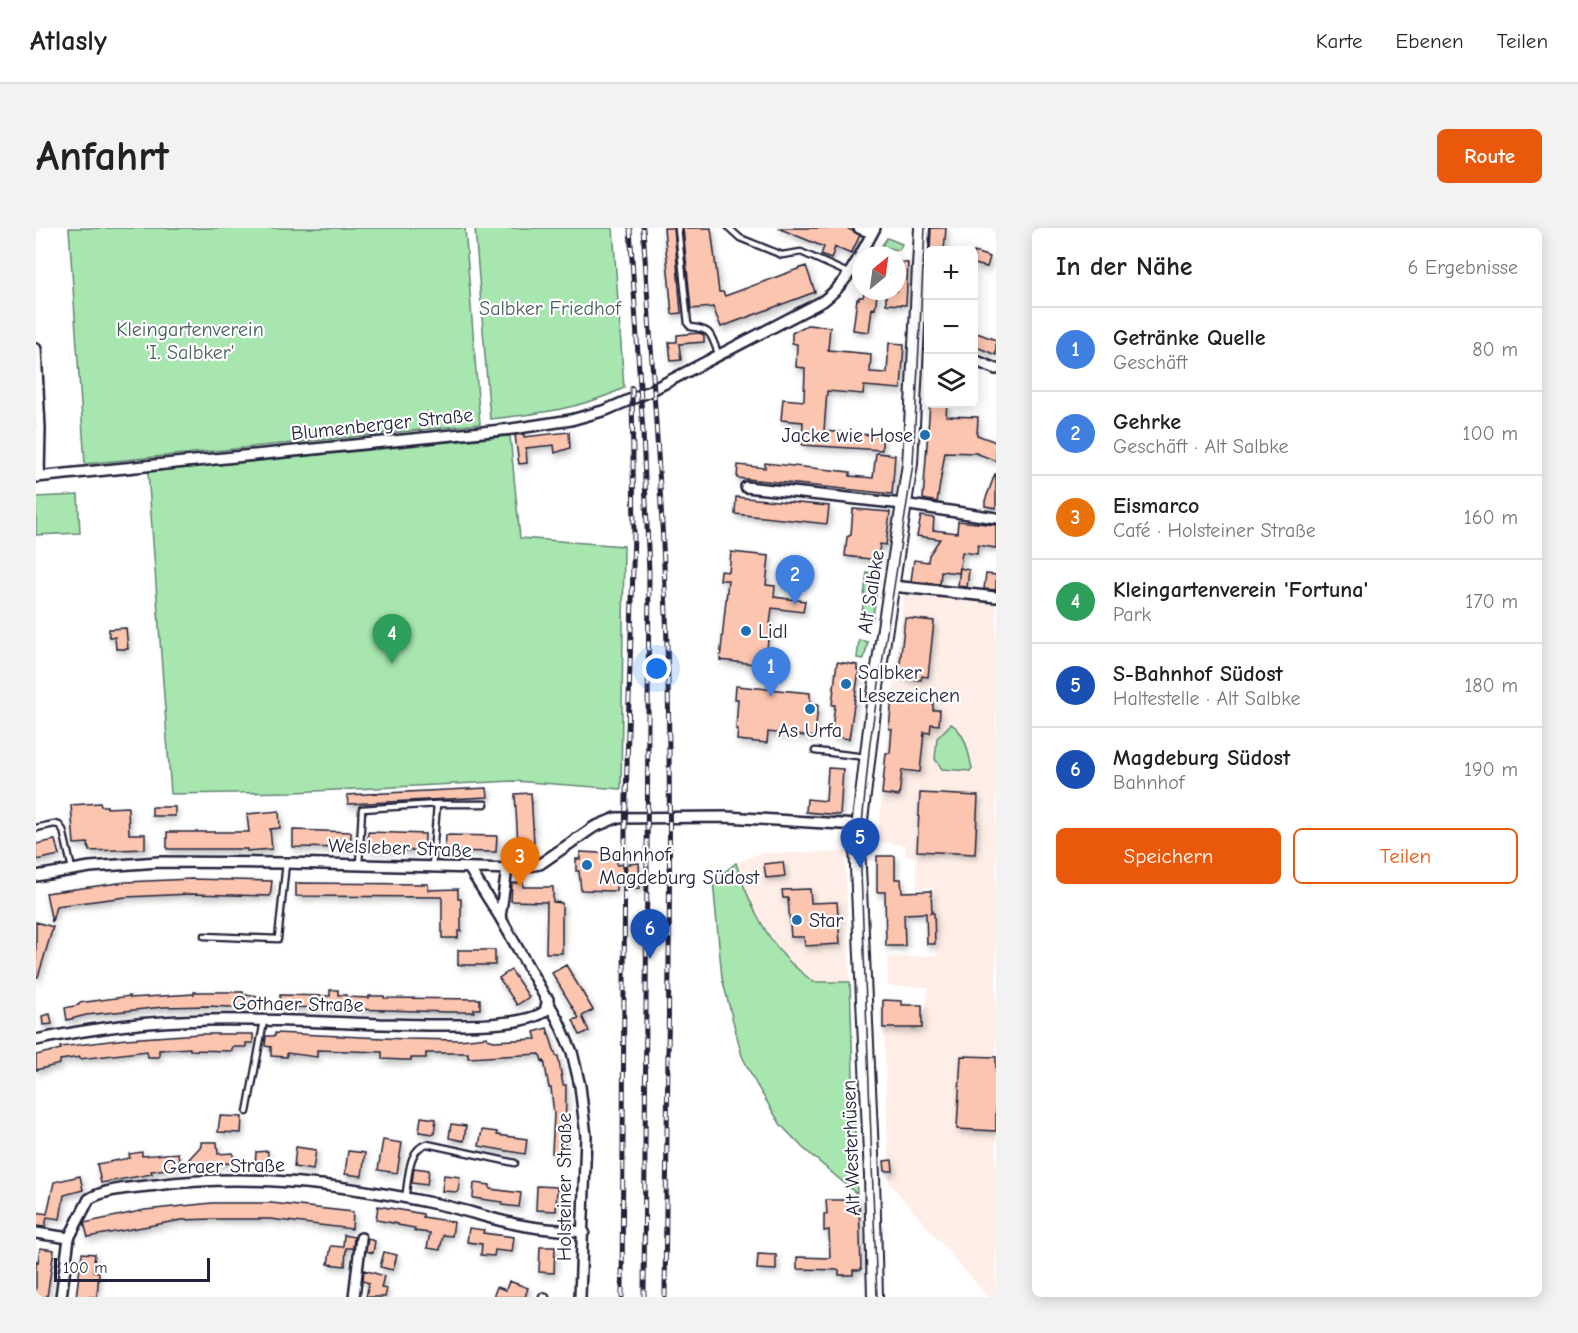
<!DOCTYPE html>
<html lang="de">
<meta charset="utf-8">
<style>
body{margin:0;font-family:"Comic Neue",sans-serif;background:#f2f2f2;color:#222}
.controls{position:absolute;right:18px;top:18px;display:grid;overflow:hidden;border-radius:9px;box-shadow:0 3px 15px #0003}
.controls button{width:54px;height:54px;display:grid;place-items:center;padding:0;border:0;border-bottom:2px solid #e0e0e0;background:#fff;color:#222;font:30px sans-serif}
.compass{position:absolute;left:816px;top:18px;width:54px;height:54px;border-radius:50%;background:#fff;box-shadow:0 3px 15px #0003;rotate:29deg}
.scale{position:absolute;left:18px;bottom:15px;width:156px;box-sizing:border-box;padding-left:6px;border:3px solid #22223b;border-top:0;font-size:16px;line-height:21px;white-space:nowrap;color:#22223b;-webkit-text-stroke:4px #fff;paint-order:stroke}
.you{position:absolute;left:621px;top:441px;width:21px;height:21px;margin:-15px;border:4px solid #fff;border-radius:50%;background:#1a73e8;box-shadow:0 0 0 9px #1a73e833}
.badge{display:grid;place-items:center;width:39px;height:39px;border-radius:50%;background:#ea580c;color:#fff;font-size:20px;font-weight:700}
.pin{position:absolute;translate:-50% -50px;filter:drop-shadow(0 2px 3px #0008)}
.pin::after{content:'';position:absolute;top:32px;width:21px;height:18px;background:inherit;clip-path:polygon(0 0,100% 0,50% 100%)}
.list{margin:0;padding:0;list-style:none}
h2{display:flex;justify-content:space-between;align-items:center;height:78px;margin:0;padding:0 24px;font-size:26px}
h2 small{font-size:20px;font-weight:400;color:#767676}
.list li{display:grid;grid-template-columns:39px 1fr auto;gap:18px;align-items:center;box-sizing:border-box;height:84px;padding:0 24px;border-top:2px solid #e0e0e0}
.list b{display:block;font-size:22px;white-space:nowrap}
.list p{margin:0;font-size:20px;white-space:nowrap;color:#767676}
.list em{font-size:20px;font-style:normal;color:#767676}
.actions{display:flex;gap:12px;padding:18px 24px}
.actions a{flex:1;padding:14px 0;border:2px solid #ea580c;border-radius:9px;text-align:center;font-size:21px;color:#ea580c}
.actions .main{background:#ea580c;color:#fff}
.icon{flex:none;width:33px;height:33px;fill:none;stroke:currentColor;stroke-width:2;stroke-linecap:round;stroke-linejoin:round}
.map{position:relative;flex:none;width:960px;height:1069px;overflow:hidden;border-radius:9px}
header{display:flex;align-items:center;gap:36px;box-sizing:border-box;height:84px;padding:0 30px;background:#fff;border-bottom:2px solid #e0e0e0}
header strong{font-size:28px}
nav{display:flex;gap:33px;margin-inline-start:auto;font-size:21px}
.intro{display:flex;align-items:center;justify-content:space-between;box-sizing:border-box;height:144px;padding:0 36px}
h1{margin:0;font-size:42px}
.button{padding:15px 27px;border-radius:9px;background:#ea580c;color:#fff;font-size:21px;font-weight:700}
main{display:flex;gap:36px;padding:0 36px}
aside{flex:1;background:#fff;border-radius:9px;box-shadow:0 3px 15px #0003}
.map>svg:first-child{display:block}
</style>
<header>
<strong>Atlasly</strong>
<nav><a>Karte</a><a>Ebenen</a><a>Teilen</a></nav>
</header>
<div class="intro"><h1>Anfahrt</h1><a class="button">Route</a></div>
<main>
<div class="map">
<svg width="960" height="1069" viewBox="0 0 960 1069">
<defs>
<filter id="shadow"><feDropShadow dx="2" dy="3.5" stdDeviation="3" flood-color="#0004"/></filter>
</defs>
<rect width="100%" height="100%" fill="#fff"/>
<filter id="ink" filterUnits="userSpaceOnUse"><feTurbulence type="fractalNoise" baseFrequency=".0167" numOctaves="2"/><feDisplacementMap in="SourceGraphic" scale="12" xChannelSelector="R" yChannelSelector="G"/><feConvolveMatrix kernelMatrix="1 2 1 2 8 2 1 2 1" color-interpolation-filters="sRGB"/></filter>
<g filter="url(#ink)">
<path fill="#feeee7" d="M868,366L960,376V1069H952L853,955L848,801L888,800L892,759L852,758V729L901,728L897,659L881,661L880,629L869,628L870,617L841,614Z
M809,624L814,754H777L748,728L725,694L708,660L700,635L724,625Z"/>
<path fill="#a7e6af" stroke="#648475" stroke-width="1.5" d="M33,0H429L444,196L49,236Z
M439,0H577L588,160C545,181 501,186 454,191Z
M851,10L866,16L863,22L845,19Z
M474,208L484,310L588,318L585,561L478,553L259,564L135,566L112,244Z
M42,267L44,305L0,307V269Z
M831,344L844,347L836,393H825Z
M823,412L832,414L828,431L821,430Z
M915,496C930,505 932,524 936,540L934,543L906,541L899,531L901,510Z
M700,635C709,665 727,705 749,729C757,738 768,746 777,754H814L821,966L767,920L745,897L720,856L706,828L686,750L677,653Z"/>
<path fill="#fcc5af" stroke="#22223b" stroke-width="1.5" filter="url(#shadow)" d="M628,0H638L645,85L636,86Z
M647,0H675L683,64H687L689,68L770,38L779,64L685,99L677,79L655,81Z
M742,0H811L824,7L815,26L799,19L795,31L785,27L788,19Z
M895,0H910L908,22H894Z
M938,24L954,29L951,39L938,36Z
M861,34L872,35L870,77L850,76V63H861Z
M828,65L841,67L839,81L836,80L833,104L817,102L821,71H823V69H827Z
M771,97L794,99L792,122L835,126L834,144L851,145L853,115L868,116L865,161L828,158L827,166L791,163L788,203L846,208V222L766,217L767,194L745,192L747,171L768,173L769,140L760,139L761,116L756,115V105Z
M938,104L960,112V127L938,118Z
M663,105L668,107V114L643,116L645,132L635,133L633,114H641V107Z
M894,176H911L910,188L942,189L941,207L960,214V233L940,225L909,224L901,274L887,271Z
M533,204L534,220L519,225L518,217L490,220L491,235L483,236L479,207L488,206V209Z
M840,225L859,227L856,266L701,250L702,237L729,240V235L814,244V248L837,250Z
M959,246H960V280L949,278V273Z
M700,269L793,278L791,296L699,286Z
M817,281L854,284L850,317L844,316L842,332L809,328L811,309L815,307Z
M885,288L898,290L897,302L921,305L922,293L960,297V320L942,317L941,326L926,324L923,345L905,343L904,356L875,353L878,332L892,334L893,327L904,311L881,308Z
M695,324L733,328L730,357L739,358L738,369L769,373L767,384L736,380L730,429H728L727,437L684,432L692,352H684L685,343L693,344Z
M924,340L933,342L931,359L922,358Z
M950,346L960,347V362L948,361Z
M869,390L898,393L892,449L886,448L885,452L869,451L870,446L863,445Z
M90,400L92,421H80L79,409H73V401Z
M801,434L821,437V442H823L813,511L795,508L799,477H796Z
M700,458L774,465V476L782,477L779,509L732,504L731,515L701,512L702,501H700L702,471H699Z
M856,469L897,473V482H904L903,497L895,496L894,505L888,504L884,544L866,542L863,568L846,566L850,525H854L856,501H853Z
M792,540L807,541L804,587L770,584L771,571L790,573Z
M451,560L452,569L312,576L311,567Z
M495,565L498,615L482,616L479,566Z
M884,565L942,568L939,626L881,623Z
M64,575L65,578H71V580L92,579L93,606H109V621L53,623L52,615L38,616L35,577Z
M116,579H139V588H116Z
M243,583L244,600L234,601L236,621L211,623V621H131V604H213L211,586Z
M257,602L315,604V620L257,619Z
M332,604L389,606L388,623L331,621Z
M410,607L461,608L460,624L409,623Z
M19,612L23,627L0,632V616Z
M544,624L581,626V637L603,635L604,660L596,661V650L580,649V663L545,662L543,643H540V631H544Z
M841,628H859V651H865L866,664L895,663L896,685H893H898L899,716H891L890,685L868,686L869,718H850L849,664H841Z
M747,634L749,648L730,650L728,636Z
M155,651L236,653L234,668L155,666L90,669L20,678L16,694L10,665L90,654Z
M260,655L392,656V662L422,661V671H425V703H422V710H406V669L260,668Z
M476,655H487V659H517V674L526,675V725H510L511,674L475,673Z
M774,661L775,675L801,674L804,716L769,718L768,709H755L752,670H747L746,662Z
M0,694L17,699L2,749H0Z
M422,722H459V737H422Z
M530,737L557,782L546,788L553,803L544,807L537,792L543,790L516,745Z
M475,742L493,769L481,777L463,750Z
M294,762H302V767H310V769L333,770V768H348V770L444,771V781H438V784H412L257,779L256,782L244,781V767L294,768Z
M158,764H207V767L220,768L219,780L171,778L127,779L50,787L31,792L29,780L43,777V775L94,768V770L158,766Z
M847,772L866,773V777H886V800H847Z
M14,786L16,796L7,797L6,788Z
M511,800L520,828H522L527,857H530L529,925H516L518,886L515,860H513L508,832L506,833L504,826L432,830V825H390V830H375V832H368L346,831V824L281,822V829L251,825V829L235,828V819L229,818L230,808H239V805L369,811L424,812L451,809V811L458,813L500,811L498,804Z
M164,806H217V815H210V819H196V823L154,822V820L123,822V829H112L111,823L44,831V829L24,832V836L0,842V827L25,821L24,819L90,811Z
M925,828L960,829V903L921,901Z
M184,888L206,889L205,905L182,904Z
M385,889L400,891L398,906L383,904Z
M415,896L430,898L428,913L413,910Z
M446,902L461,904V907L491,911L489,926L443,918Z
M347,912L366,915L361,945L342,942Z
M165,914H181L182,926L197,925V935L175,936L171,940H163L153,931L165,918Z
M260,919L280,922L277,942L258,939Z
M232,923L231,940L219,939L220,924Z
M312,923L329,925L326,948L309,946Z
M106,924V928L142,925L144,939L115,943L116,946L65,955L61,936L94,930L93,926Z
M856,932L857,943H849L848,933Z
M378,940L393,942L391,957L376,955Z
M408,947L424,949L422,964L406,963Z
M44,948L47,962L28,967L24,991L11,989L9,999L0,998V984L11,986L18,954Z
M438,955L454,957V961L485,965L483,979L466,977L467,974L437,970Z
M501,958L521,959L520,983L500,982Z
M790,972H823L825,1042H817V1047H803V1042L761,1041V1029L794,1030L793,1002L788,1003V986H791Z
M176,975H235L317,984L316,1001L234,991H177L145,992L52,1009L48,995L109,982Z
M342,978L387,986V989L418,994L416,1008L407,1007L404,1022L391,1020L394,1005L378,1003L379,1000L362,997V996L340,992Z
M433,1000L448,1002L447,1005L478,1009L476,1024L459,1022L458,1028L445,1027L446,1016L431,1014Z
M308,1007L318,1009L317,1020H310L309,1038L292,1036L295,1018L307,1019Z
M332,1011L339,1013L337,1025L330,1023Z
M504,1019H519L518,1045L503,1044Z
M4,1020L18,1022L11,1069H0V1033L2,1034Z
M348,1024L361,1027L357,1042L344,1039Z
M46,1025L59,1026L57,1043L63,1044L61,1069H40Z
M722,1026L740,1027V1042L721,1041Z
M328,1042L348,1048L345,1060L351,1061L349,1069H330L333,1055L327,1053Z
M473,1053L492,1060L489,1069H457L461,1059L470,1062Z"/>
<g fill="none" stroke-linecap="round" stroke-linejoin="round">
<g stroke="#22223b" stroke-width="9">
<path id="service" d="M642,0L652,96L655,99C677,102 674,106 682,125
M693,0L704,10L746,27L765,24L814,46
M779,523L830,529
M0,600L18,596L23,597L27,602L36,641
M323,637L326,581L401,576
M396,639L401,576H449
M168,708L242,711L250,635
M211,884L228,793
M369,970C373,952 371,921 391,916L479,935
M506,1068L510,1069"/>
</g>
<g stroke="#22223b" stroke-width="14">
<path id="minor" d="M823,0L836,5
M0,121L4,200L3,249
M938,132L960,141
M0,249L476,201L535,192L570,182L612,164L787,73C813,54 824,27 839,0
M710,259L867,276L960,290
M856,358L960,369
M433,640L464,689
M471,641L464,689L522,792L536,824L544,858L550,908L544,1069
M0,648L54,639L123,634L250,635L479,641L504,636L558,599L580,590L691,589L822,597
M0,812C56,800 113,793 171,792C229,791 286,794 344,796C379,796 484,803 509,783L512,771
M0,1005L33,1010
M25,1069L33,1010L53,971C71,960 99,960 120,957C213,945 304,956 396,975C423,980 448,989 475,995C499,1001 523,1002 548,1004
M318,1069L325,1010"/>
</g>
<g stroke="#22223b" stroke-width="18">
<path id="secondary" d="M839,1069L836,948L821,617L840,459L874,236L886,0"/>
</g>
<use href="#service" stroke="#fff" stroke-width="4.5"/>
<use href="#minor" stroke="#fff" stroke-width="9"/>
<use href="#secondary" stroke="#fff" stroke-width="14"/>
<path stroke="#22223b" stroke-width="1.5" d="M841,1069L824,617L834,514L877,236L889,0"/>
<g stroke="#22223b" stroke-width="5">
<path id="rail" d="M594,0L607,205L613,344L608,1069
M607,0C617,152 629,304 632,456C636,660 631,865 629,1069
M586,1069L589,603L598,306L596,160"/>
</g>
<use href="#rail" stroke="#fff" stroke-width="3" stroke-dasharray="9" stroke-linecap="butt"/>
</g>
</g>
<g fill="#1f6fb2" stroke="#fff" stroke-width="2">
<circle cx="889" cy="207" r="6"/>
<circle cx="710" cy="403" r="6"/>
<circle cx="810" cy="456" r="6"/>
<circle cx="774" cy="481" r="6"/>
<circle cx="551" cy="637" r="6"/>
<circle cx="761" cy="692" r="6"/>
</g>
<g text-anchor="middle" dominant-baseline="central" stroke-width="4.5" stroke-linejoin="round" paint-order="stroke">
<g font-size="20" fill="#4a5d5e" stroke="#fff">
<text x="514" y="80">Salbker Friedhof</text>
<text x="154" y="101">Kleingartenverein<tspan x="154" dy="23">'I. Salbker'</tspan></text>
</g>
<g font-size="20" fill="#22223b" stroke="#fff">
<text transform="translate(346 196) rotate(-6)">Blumenberger Straße</text>
<text transform="translate(835 364) rotate(-81)">Alt Salbke</text>
<text transform="translate(364 620) rotate(2)">Welsleber Straße</text>
<text transform="translate(262 776) rotate(1)">Gothaer Straße</text>
<text transform="translate(815 920) rotate(-92)">Alt Westerhüsen</text>
<text transform="translate(188 938) rotate(-1)">Geraer Straße</text>
<text transform="translate(528 959) rotate(-90)">Holsteiner Straße</text>
</g>
<g font-size="20" fill="#22223b" stroke="#fff" text-anchor="start">
<text x="877" y="207" text-anchor="end">Jacke wie Hose</text>
<text x="722" y="403">Lidl</text>
<text x="822" y="444">Salbker<tspan x="822" dy="23">Lesezeichen</tspan></text>
<text x="774" y="502" text-anchor="middle">As Urfa</text>
<text x="563" y="626">Bahnhof<tspan x="563" dy="23">Magdeburg Südost</tspan></text>
<text x="773" y="692">Star</text>
</g>
</g>
</svg>
<div class="controls">
<button>+</button>
<button>−</button>
<button><svg class="icon" aria-label="layers" viewBox="0 0 24 24"><path d="M12 4l9 5-9 5-9-5zM3 14l9 5 9-5"/></svg></button>
</div>
<svg class="compass" viewBox="-18 -18 36 36"><path d="M0-13l5 13h-10z" fill="#e53935"/><path d="M0 13l5-13h-10z" fill="#767676"/></svg>
<div class="scale">100 m</div>
<div class="you"></div>
<div class="pin badge" style="left:735px;top:469px;background:#3f7fe0">1</div>
<div class="pin badge" style="left:759px;top:377px;background:#3f7fe0">2</div>
<div class="pin badge" style="left:484px;top:659px;background:#e8710a">3</div>
<div class="pin badge" style="left:356px;top:436px;background:#2e9e5b">4</div>
<div class="pin badge" style="left:824px;top:640px;background:#1a4fb4">5</div>
<div class="pin badge" style="left:614px;top:731px;background:#1a4fb4">6</div>
</div>
<aside>
<h2>In der Nähe<small>6 Ergebnisse</small></h2>
<ul class="list">
<li><span class="badge" style="background:#3f7fe0">1</span><div><b>Getränke Quelle</b><p>Geschäft</p></div><em>80 m</em></li>
<li><span class="badge" style="background:#3f7fe0">2</span><div><b>Gehrke</b><p>Geschäft · Alt Salbke</p></div><em>100 m</em></li>
<li><span class="badge" style="background:#e8710a">3</span><div><b>Eismarco</b><p>Café · Holsteiner Straße</p></div><em>160 m</em></li>
<li><span class="badge" style="background:#2e9e5b">4</span><div><b>Kleingartenverein 'Fortuna'</b><p>Park</p></div><em>170 m</em></li>
<li><span class="badge" style="background:#1a4fb4">5</span><div><b>S-Bahnhof Südost</b><p>Haltestelle · Alt Salbke</p></div><em>180 m</em></li>
<li><span class="badge" style="background:#1a4fb4">6</span><div><b>Magdeburg Südost</b><p>Bahnhof</p></div><em>190 m</em></li>
</ul>
<div class="actions"><a class="main">Speichern</a><a>Teilen</a></div>
</aside>
</main>
